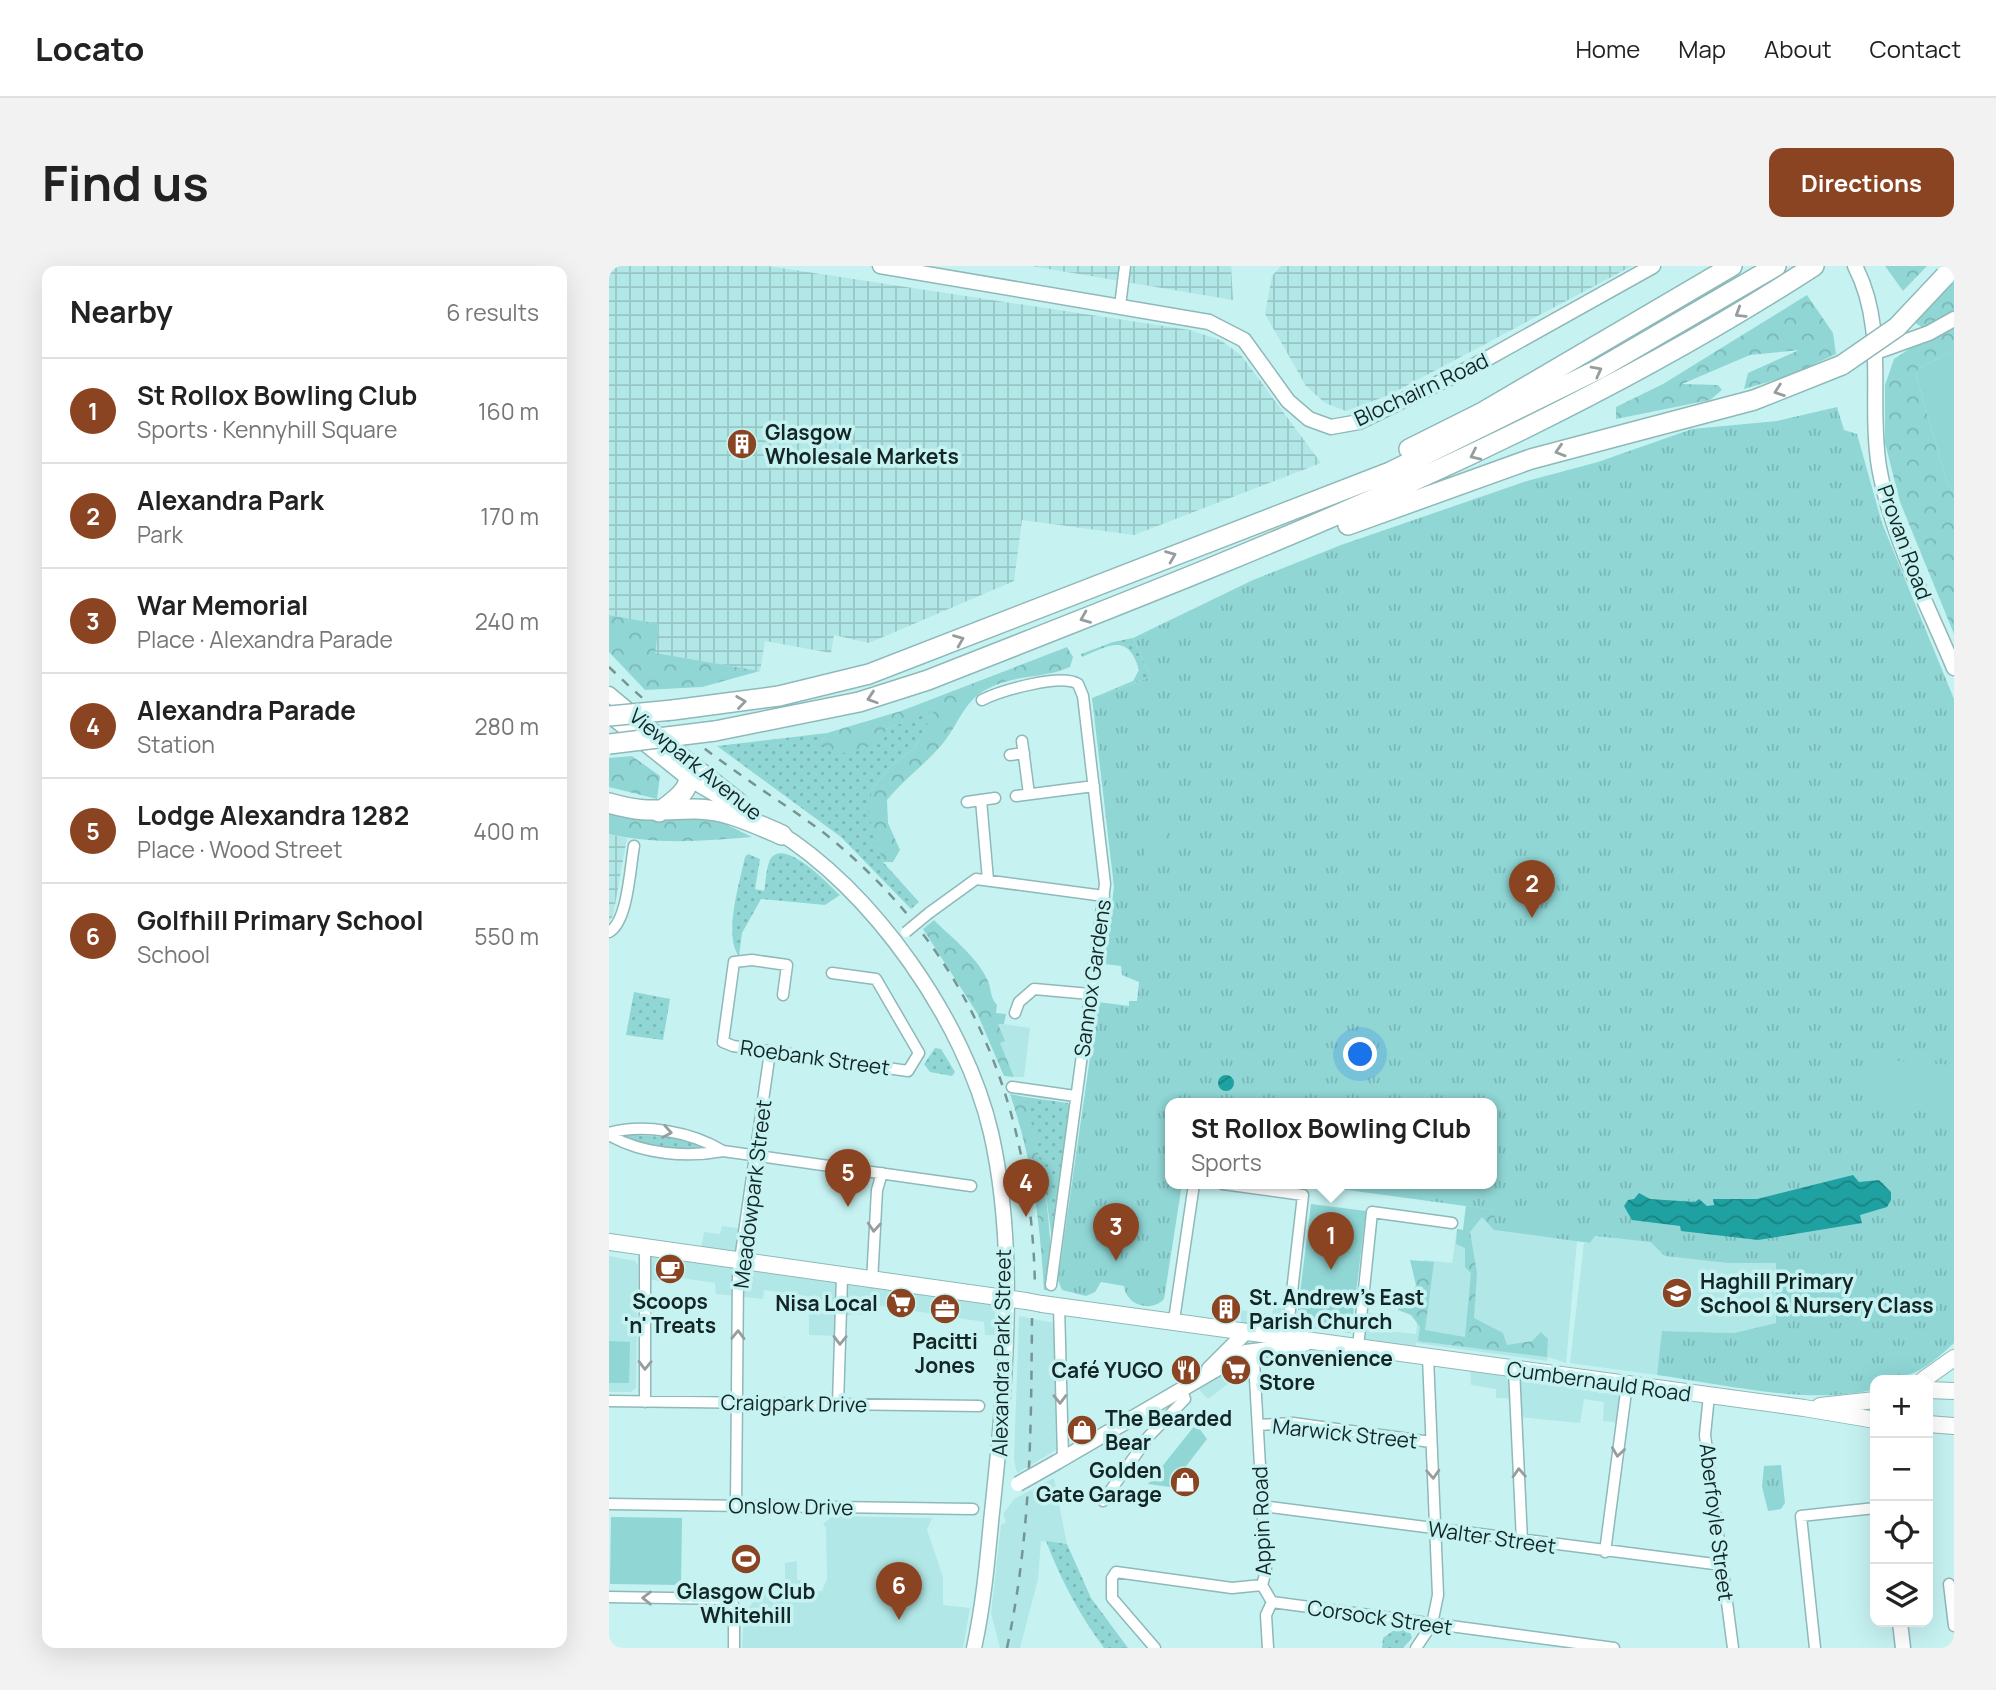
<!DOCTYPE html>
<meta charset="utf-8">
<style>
body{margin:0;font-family:Manrope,sans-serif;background:#f2f2f2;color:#222}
.controls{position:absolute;right:21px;bottom:21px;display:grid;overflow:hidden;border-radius:14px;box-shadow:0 7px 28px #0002}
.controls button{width:63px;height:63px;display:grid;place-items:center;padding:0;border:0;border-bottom:2px solid #e0e0e0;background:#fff;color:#222;font:35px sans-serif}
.you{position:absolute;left:752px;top:789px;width:24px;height:24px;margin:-18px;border:5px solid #fff;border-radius:50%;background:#1a73e8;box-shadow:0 0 0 10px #1a73e833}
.badge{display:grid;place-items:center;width:46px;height:46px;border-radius:50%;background:#8b4421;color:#fff;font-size:23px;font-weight:700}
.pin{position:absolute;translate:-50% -58px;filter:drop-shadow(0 2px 4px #0008)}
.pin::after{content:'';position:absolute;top:37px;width:24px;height:21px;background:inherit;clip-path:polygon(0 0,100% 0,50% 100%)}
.popup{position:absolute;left:556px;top:832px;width:332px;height:91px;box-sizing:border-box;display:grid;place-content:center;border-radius:14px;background:#fff;filter:drop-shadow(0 2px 5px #0005);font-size:23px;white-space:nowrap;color:#767676}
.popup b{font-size:26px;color:#222}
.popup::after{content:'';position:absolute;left:50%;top:100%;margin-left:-14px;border:14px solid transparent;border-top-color:#fff}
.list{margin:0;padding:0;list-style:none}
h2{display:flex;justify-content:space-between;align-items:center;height:91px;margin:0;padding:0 28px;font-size:30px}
h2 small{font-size:23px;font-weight:400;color:#767676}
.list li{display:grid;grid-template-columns:46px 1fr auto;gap:21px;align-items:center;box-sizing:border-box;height:105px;padding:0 28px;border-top:2px solid #e0e0e0}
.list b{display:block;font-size:26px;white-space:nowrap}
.list p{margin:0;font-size:23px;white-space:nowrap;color:#767676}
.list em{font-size:23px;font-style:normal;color:#767676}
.icon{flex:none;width:38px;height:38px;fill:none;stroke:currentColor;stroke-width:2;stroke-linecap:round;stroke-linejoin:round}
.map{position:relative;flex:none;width:1345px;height:1382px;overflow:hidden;border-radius:14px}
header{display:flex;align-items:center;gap:42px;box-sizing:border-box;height:98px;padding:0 35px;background:#fff;border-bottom:2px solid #e0e0e0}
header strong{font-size:33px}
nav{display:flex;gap:38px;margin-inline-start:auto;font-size:24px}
.intro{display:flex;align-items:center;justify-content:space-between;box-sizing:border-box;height:168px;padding:0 42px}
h1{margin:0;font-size:49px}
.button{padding:18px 32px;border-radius:14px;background:#8b4421;color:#fff;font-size:24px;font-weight:700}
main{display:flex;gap:42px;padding:0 42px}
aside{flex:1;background:#fff;border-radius:14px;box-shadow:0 7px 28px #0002}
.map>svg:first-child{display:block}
</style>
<header>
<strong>Locato</strong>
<nav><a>Home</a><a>Map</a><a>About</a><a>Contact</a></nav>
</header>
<div class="intro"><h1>Find us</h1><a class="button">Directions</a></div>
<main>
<aside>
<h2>Nearby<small>6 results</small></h2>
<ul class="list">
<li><span class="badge">1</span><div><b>St Rollox Bowling Club</b><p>Sports · Kennyhill Square</p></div><em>160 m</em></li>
<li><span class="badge">2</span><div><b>Alexandra Park</b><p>Park</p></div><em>170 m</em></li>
<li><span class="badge">3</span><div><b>War Memorial</b><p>Place · Alexandra Parade</p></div><em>240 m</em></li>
<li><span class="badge">4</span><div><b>Alexandra Parade</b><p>Station</p></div><em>280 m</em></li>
<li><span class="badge">5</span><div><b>Lodge Alexandra 1282</b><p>Place · Wood Street</p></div><em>400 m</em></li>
<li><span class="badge">6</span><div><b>Golfhill Primary School</b><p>School</p></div><em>550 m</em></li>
</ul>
</aside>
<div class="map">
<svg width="1345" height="1382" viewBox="0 0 1345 1382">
<defs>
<pattern id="industrial-grid" width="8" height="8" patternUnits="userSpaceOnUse" patternTransform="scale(1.75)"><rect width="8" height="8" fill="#b1e7e6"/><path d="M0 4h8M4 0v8" fill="none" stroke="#97c6c5"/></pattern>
<pattern id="grass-dots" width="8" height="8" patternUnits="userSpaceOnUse" patternTransform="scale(1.75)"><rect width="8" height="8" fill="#8fd6d5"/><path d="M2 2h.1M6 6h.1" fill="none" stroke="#7ab8b7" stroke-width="1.8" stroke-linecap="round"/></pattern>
<pattern id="forest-crowns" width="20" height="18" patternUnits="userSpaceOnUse" patternTransform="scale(1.75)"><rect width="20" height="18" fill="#8fd6d5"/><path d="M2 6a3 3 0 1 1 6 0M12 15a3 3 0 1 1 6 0" fill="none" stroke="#7ab8b7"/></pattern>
<pattern id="park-tufts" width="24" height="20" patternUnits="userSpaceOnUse" patternTransform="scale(1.75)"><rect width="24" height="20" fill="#8fd6d5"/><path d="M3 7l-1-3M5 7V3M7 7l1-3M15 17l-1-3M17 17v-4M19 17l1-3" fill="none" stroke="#7ab8b7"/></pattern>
<pattern id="water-waves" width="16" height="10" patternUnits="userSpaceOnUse" patternTransform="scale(1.75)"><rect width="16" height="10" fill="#1fa1a1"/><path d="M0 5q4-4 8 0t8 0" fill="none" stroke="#1a8383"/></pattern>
</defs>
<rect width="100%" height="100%" fill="#c6f3f2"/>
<path fill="#b1e7e6" d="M388,757L421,762L415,811H405L390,777Z
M857,940L887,944L885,964L968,975L957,1097L939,1091L938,1095L807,1077L805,1090L748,1083L753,1046L769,1048L768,1064L807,1068L815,994L843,997L848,963L854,964Z
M113,960L135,963L130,995L396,1035V1069H376L375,1056L254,1037L253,1048L230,1050V1070L200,1069V1038L209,1039V1032L155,1024L154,1033L107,1028L106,1017L59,1010L58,1016L36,1013L35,981L91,989L95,966L111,968Z
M986,970L1041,976L1056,990L1118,997H1167V1057L1125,1067L1054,1065L1048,1109L961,1097L975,977H981Z
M0,990L26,995L29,999L27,1122L22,1126H0Z
M665,1039L682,1042L678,1071L646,1067L644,1115L635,1116L628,1111L599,1133L574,1107L566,1103L574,1096H585L598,1107L634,1082L631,1044L663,1048Z
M410,1050L445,1057L447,1184L408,1207L405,1194Z
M861,1097L1020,1118L1012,1157L994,1155L995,1136L975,1133L971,1157L911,1151L909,1133L887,1132V1123L862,1119Z
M445,1212L458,1278L432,1275L429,1313L411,1382H391L382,1347L392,1259L397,1256L394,1248L405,1233Z
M224,1250L323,1252L318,1264L334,1311V1339L361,1342L354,1382H133L135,1348L145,1335L146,1319H164V1328H176V1297L188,1295V1314H193L190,1328L213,1325L218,1313L217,1262L214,1258Z"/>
<path fill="url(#industrial-grid)" d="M0,0H159L581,64L611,74L632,89L712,197L525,269L413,254L405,315L260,377L225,369L222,387L156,375L151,405L45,387L49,358L0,349Z
M422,0H622L624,34Z
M672,0H1023L780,129L737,145L716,137L697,120L656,48L663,10Z
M0,568L18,572L4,650L0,655Z"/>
<path fill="url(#grass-dots)" d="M524,372L542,411L483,432L524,415L530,404C519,366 500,380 473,391L472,388L504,376Z
M326,444L306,482L281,501L263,523L274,596L310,636L302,643L232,571L108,480L218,467L211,478L277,463Z
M139,588L151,593L146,623L155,625C157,616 157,600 162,592C177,572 221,620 231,629L216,639L152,633L133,667L130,690C114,670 131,615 136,591Z
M25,726L61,733L54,774L17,769Z
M326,782L332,783L346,806L343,810L321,806L315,798Z
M416,831L459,837L462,843L443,974L435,914Z
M11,868L70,872L100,882C77,883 27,885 11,868Z
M437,1275L458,1278L482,1332L519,1382H495C470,1348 452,1314 437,1275Z
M788,1362L800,1364L803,1372L794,1382H773L774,1372Z"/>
<path fill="url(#forest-crowns)" d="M1276,0H1318L1294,25Z
M1345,14V49L1317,64L1305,56Z
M1198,29L1224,67L1227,88L1180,110L1135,123L1139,107L1190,84L1141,89L1073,118L1109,119L1113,124L1101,134L1007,153V141L1054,118Z
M1345,62V84L1310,102L1307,109L1337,213L1345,228V368L1291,236L1276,177V119L1285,93L1306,79Z
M0,349L50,358L46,387L151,405L93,421L36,424L0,386Z
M458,381L464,391L461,401C435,413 405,408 378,423C355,435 350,457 335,476C318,497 295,513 278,534L279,557L291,584L284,596H274L259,547L263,523L281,501L306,482L325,445L277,463L271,478L226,489L211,478L218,467L292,445Z
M23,490L51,510L48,533L0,521V492Z
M0,544L102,551L143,571C96,575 46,579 0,568Z
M325,654C343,672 367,690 378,713C383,722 380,730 388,739L387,747L397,748L395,758H389L396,775L391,777L405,811L395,810L368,747L314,663Z
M401,828L416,831C432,895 446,958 440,1024H435C431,957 424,896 401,828Z
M857,940L887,944L885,964L873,951L861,966L868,1007L865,1052L894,1067L898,1079L923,1075L932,1066L939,1073L938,1091L809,1075L811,1061L802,1049L789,1044L791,1037L801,1031L807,1019L801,994L825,996L816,1064L856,1071L862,1007L856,1001V982L847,978L848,963L854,964Z"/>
<path fill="url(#park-tufts)" d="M1228,141L1235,164L1248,168L1273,257L1345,433V1077C1319,1101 1303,1114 1266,1114V1123C1202,1140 1114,1118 1048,1109L1053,1065L1125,1067L1167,1057V997H1118L1056,990L1041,976L986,970L981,977L885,964L886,944L694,918H883V838H561V918H573L555,1033C542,1047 517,1039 515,1020L492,1016L486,1026L477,1030L453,1024L449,1014L489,736L520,740V735H528L530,716L513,709L512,700L495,698L505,621L483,432L542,411L524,372L644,314L732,279L918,215L989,196L1083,163L1168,155Z
M1172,1199L1176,1237L1172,1243L1159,1245L1153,1221L1155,1200Z"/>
<path fill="#8fd6d5" d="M1345,84V228L1337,213L1307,109L1310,102Z
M542,553L560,557L552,600L534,597Z
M1263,793L1345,799V844L1260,839Z
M702,938L757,945L742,1067L687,1060Z
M918,943L945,947L942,967L915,963Z
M1172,1002H1245V1052H1172Z
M0,1075L21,1076L20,1117H0Z
M587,1158L598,1173L561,1221L539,1218Z
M2,1251L73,1252L72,1319L1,1318Z"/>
<path fill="url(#water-waves)" d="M609 817a8 8 0 1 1 16 0a8 8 0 1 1-16 0Z
M1244,909L1250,916L1270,914L1282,926V934L1278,941L1251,949L1253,957L1149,974L1072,965L1071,960L1023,954L1015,940L1019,934L1025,933L1030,927L1041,933L1086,936L1090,933L1098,940L1105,939L1104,933H1148Z"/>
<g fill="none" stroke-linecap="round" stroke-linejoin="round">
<g stroke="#8eb9b8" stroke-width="13">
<path id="street" d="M511,40L516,0
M373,434C391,425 452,407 469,418L474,430L496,618L442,1019
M413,475L420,528
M401,489L415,487
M407,530L485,520
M372,534L379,614
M358,536L386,532
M320,647L367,613L495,630
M0,666C19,656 21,601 25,580
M174,729L178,699L143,694L125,696L114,776L124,780L299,805L310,787L267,713L223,707
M406,747L410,736L425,723L481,728
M403,821L466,830
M0,867C35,857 83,866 114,885
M0,869C33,888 77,892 114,885L362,920
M614,918L694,929L678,1070
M263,1016L268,924L273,907
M450,1040L454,1192
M565,1054L585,918
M749,1081L763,946L843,957
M637,1086L645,1095L657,1305L653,1319L663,1336L657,1349L659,1382
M905,1103L913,1275
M1100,1129L1096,1169L1124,1382
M0,1135L370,1140
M36,1136V982
M229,1138L233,1011
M649,1159L684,1157L822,1176
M494,1235L540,1170L576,1133L572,1122
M0,1238L364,1243
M127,1240L129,1008L161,786
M653,1240L1113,1299
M996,1286L1018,1118
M1340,1318L1345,1360
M0,1331L121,1333L125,1341V1382
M663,1336L1005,1382
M546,1382L503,1332V1312L507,1306L623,1322L653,1319
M807,1382L823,1358L829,1329L819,1091
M1206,1382L1192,1250L1266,1242"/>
</g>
<g stroke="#8eb9b8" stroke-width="17">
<path id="secondary" d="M271,0L600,56L635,74L679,135L700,153L722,161L750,156L863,101L1044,0
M1246,0C1279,64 1259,132 1270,201C1282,270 1318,337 1345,402
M1267,86L1320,67L1345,53
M0,428L55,474
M0,449L80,513L140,548
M73,489L131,535
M166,564C263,622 357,757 382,867C410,990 395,1133 382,1256C378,1299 374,1341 365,1382
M600,1103L638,1065
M448,1196L637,1086L696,1078
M1291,1356L1294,1382"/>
</g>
<g stroke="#8eb9b8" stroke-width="18">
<path id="primary" d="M0,976L417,1035
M433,1038L1195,1142L1266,1154
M1314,1114L1345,1092
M1319,1124L1345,1125
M1211,1140L1266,1134
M1319,1158L1345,1160"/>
</g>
<g stroke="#8eb9b8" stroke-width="22">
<path id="highway" d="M800,183L874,146L1123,0
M739,259L922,193L1145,134L1233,99
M64,444L170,430L260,408L781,206L990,103L1167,0
M106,465L250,436L319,414C626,293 927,180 1205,0
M0,537C38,548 49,543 86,543C117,543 145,557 173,569
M50,546C83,523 89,514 64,481"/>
</g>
<use href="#street" stroke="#fff" stroke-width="10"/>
<use href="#secondary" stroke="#fff" stroke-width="14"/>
<use href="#primary" stroke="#fff" stroke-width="16"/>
<use href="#highway" stroke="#fff" stroke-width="19"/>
<path stroke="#759594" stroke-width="2.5" stroke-dasharray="9 9" stroke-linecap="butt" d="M0,401C43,443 90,480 139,514C170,536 205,557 233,582C367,698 423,848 426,1022
M398,1382C422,1269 422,1167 423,1052"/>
<g stroke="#8eb9b8" stroke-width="13" stroke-linecap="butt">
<path id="street-bridge" d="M297,666L320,647"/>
</g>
<g stroke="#8eb9b8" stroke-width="17" stroke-linecap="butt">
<path id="secondary-bridge" d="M409,1218L448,1196"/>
</g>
<g stroke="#8eb9b8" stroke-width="18" stroke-linecap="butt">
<path id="primary-bridge" d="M417,1035L433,1038"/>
</g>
<g stroke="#8eb9b8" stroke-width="22" stroke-linecap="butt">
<path id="highway-bridge" d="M1233,99L1288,61L1336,10
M0,450L64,444
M0,478L106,465"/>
</g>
<use href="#street-bridge" stroke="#fff" stroke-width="10"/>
<use href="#secondary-bridge" stroke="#fff" stroke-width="14"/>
<use href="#primary-bridge" stroke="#fff" stroke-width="16"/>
<use href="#highway-bridge" stroke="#fff" stroke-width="19"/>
</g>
<defs><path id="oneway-chevron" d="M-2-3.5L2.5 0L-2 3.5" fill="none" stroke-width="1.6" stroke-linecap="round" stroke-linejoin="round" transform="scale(1.75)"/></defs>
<g stroke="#959d9d">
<use href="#oneway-chevron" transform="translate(1131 47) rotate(148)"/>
<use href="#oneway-chevron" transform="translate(988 105) rotate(-28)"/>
<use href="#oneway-chevron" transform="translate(1170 125) rotate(161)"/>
<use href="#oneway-chevron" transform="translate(951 185) rotate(163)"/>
<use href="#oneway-chevron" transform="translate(866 189) rotate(155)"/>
<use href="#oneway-chevron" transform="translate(562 290) rotate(-22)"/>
<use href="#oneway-chevron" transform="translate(476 352) rotate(158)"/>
<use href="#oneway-chevron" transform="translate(350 374) rotate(-22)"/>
<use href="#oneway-chevron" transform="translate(263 432) rotate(162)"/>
<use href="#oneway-chevron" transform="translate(132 436) rotate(-8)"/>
<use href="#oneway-chevron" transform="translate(58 866) rotate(10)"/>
<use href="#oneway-chevron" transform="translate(265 961) rotate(94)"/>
<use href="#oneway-chevron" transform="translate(129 1069) rotate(-89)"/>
<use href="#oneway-chevron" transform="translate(231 1074) rotate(91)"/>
<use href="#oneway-chevron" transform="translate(36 1099) rotate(91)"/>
<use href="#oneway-chevron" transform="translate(451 1133) rotate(89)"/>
<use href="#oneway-chevron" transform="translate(1009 1186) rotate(98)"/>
<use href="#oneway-chevron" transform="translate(910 1207) rotate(-93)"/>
<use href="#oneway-chevron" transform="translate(824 1208) rotate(87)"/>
<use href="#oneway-chevron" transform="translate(38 1332) rotate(-179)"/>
</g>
<defs>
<g id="building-disc" transform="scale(1.575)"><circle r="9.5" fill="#8b4421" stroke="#c6f3f2"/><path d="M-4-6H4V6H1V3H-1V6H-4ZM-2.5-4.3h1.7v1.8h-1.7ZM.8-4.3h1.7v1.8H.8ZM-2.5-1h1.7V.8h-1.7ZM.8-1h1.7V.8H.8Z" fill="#fff"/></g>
<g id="cafe-disc" transform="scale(1.575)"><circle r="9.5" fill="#8b4421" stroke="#c6f3f2"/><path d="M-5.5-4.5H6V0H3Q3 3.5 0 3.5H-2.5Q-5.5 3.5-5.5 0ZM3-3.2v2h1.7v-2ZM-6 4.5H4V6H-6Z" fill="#fff"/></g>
<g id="school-disc" transform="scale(1.575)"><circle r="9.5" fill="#8b4421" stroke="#c6f3f2"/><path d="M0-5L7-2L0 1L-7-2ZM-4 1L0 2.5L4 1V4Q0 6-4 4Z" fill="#fff"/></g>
<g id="supermarket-disc" transform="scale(1.575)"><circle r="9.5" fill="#8b4421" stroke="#c6f3f2"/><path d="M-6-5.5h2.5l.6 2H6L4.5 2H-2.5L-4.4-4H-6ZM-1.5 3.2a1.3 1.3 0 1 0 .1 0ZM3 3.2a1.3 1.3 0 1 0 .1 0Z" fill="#fff"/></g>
<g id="office-disc" transform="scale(1.575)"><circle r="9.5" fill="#8b4421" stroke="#c6f3f2"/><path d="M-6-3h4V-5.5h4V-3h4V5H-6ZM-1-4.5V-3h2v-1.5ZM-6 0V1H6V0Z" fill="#fff"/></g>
<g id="restaurant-disc" transform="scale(1.575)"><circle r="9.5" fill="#8b4421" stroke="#c6f3f2"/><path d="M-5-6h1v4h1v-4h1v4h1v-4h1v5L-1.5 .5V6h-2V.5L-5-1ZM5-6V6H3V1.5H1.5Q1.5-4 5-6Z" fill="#fff"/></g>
<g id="shop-disc" transform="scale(1.575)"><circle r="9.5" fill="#8b4421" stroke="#c6f3f2"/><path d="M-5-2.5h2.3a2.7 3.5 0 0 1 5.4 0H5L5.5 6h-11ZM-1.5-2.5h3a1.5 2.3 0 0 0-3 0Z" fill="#fff"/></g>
<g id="stadium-disc" transform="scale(1.575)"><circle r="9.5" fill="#8b4421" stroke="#c6f3f2"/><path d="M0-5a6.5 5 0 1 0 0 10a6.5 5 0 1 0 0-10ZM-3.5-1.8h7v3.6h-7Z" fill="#fff"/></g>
</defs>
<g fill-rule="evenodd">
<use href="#building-disc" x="133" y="178"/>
<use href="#cafe-disc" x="61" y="1003"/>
<use href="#school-disc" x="1068" y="1027"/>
<use href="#supermarket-disc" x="292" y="1037"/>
<use href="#office-disc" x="336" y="1043"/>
<use href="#building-disc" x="617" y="1043"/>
<use href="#restaurant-disc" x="577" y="1104"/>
<use href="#supermarket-disc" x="627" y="1104"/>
<use href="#shop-disc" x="473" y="1164"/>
<use href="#shop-disc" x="576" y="1216"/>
<use href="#stadium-disc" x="137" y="1293"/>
</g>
<g text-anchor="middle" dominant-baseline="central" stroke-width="7" stroke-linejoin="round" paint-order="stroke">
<g font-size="21" fill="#142525" stroke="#c6f3f2">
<text transform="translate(812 123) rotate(-25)">Blochairn Road</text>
<text transform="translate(1296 276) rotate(70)">Provan Road</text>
<text transform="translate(87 498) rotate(39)">Viewpark Avenue</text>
<text transform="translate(483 712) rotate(-82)">Sannox Gardens</text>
<text transform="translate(206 791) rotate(8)">Roebank Street</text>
<text transform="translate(143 928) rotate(-83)">Meadowpark Street</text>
<text transform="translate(392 1087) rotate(-89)">Alexandra Park Street</text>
<text transform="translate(990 1115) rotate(8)">Cumbernauld Road</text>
<text transform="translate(185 1137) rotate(1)">Craigpark Drive</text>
<text transform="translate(736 1167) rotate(6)">Marwick Street</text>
<text transform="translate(182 1240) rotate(1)">Onslow Drive</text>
<text transform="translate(652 1255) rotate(-92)">Appin Road</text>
<text transform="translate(1108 1256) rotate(83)">Aberfoyle Street</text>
<text transform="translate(883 1271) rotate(8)">Walter Street</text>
<text transform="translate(771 1351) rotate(8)">Corsock Street</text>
</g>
<g font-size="21" font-weight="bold" fill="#142525" stroke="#c6f3f2" text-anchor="start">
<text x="156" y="166">Glasgow<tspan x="156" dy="24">Wholesale Markets</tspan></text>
<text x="1091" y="1015">Haghill Primary<tspan x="1091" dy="24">School &amp; Nursery Class</tspan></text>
<text x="640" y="1031">St. Andrew's East<tspan x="640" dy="24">Parish Church</tspan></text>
<text x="61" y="1035" text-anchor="middle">Scoops<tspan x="61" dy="24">'n' Treats</tspan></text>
<text x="269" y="1037" text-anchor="end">Nisa Local</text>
<text x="336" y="1075" text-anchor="middle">Pacitti<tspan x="336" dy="24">Jones</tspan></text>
<text x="650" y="1092">Convenience<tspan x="650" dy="24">Store</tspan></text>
<text x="554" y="1104" text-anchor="end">Café YUGO</text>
<text x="496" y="1152">The Bearded<tspan x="496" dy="24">Bear</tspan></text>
<text x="553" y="1204" text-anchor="end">Golden<tspan x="553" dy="24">Gate Garage</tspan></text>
<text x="137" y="1325" text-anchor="middle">Glasgow Club<tspan x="137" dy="24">Whitehill</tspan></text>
</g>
</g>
</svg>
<div class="controls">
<button>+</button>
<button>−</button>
<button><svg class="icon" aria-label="locate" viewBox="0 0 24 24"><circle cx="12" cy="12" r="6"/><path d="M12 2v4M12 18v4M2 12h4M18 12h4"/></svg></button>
<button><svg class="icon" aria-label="layers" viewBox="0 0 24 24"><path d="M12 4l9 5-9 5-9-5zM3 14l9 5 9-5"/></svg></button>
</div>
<div class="you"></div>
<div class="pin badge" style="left:722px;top:1004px">1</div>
<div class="popup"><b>St Rollox Bowling Club</b>Sports</div>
<div class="pin badge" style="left:923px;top:652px">2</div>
<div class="pin badge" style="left:507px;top:995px">3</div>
<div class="pin badge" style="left:417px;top:951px">4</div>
<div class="pin badge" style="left:239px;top:941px">5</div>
<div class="pin badge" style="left:290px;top:1354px">6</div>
</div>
</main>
